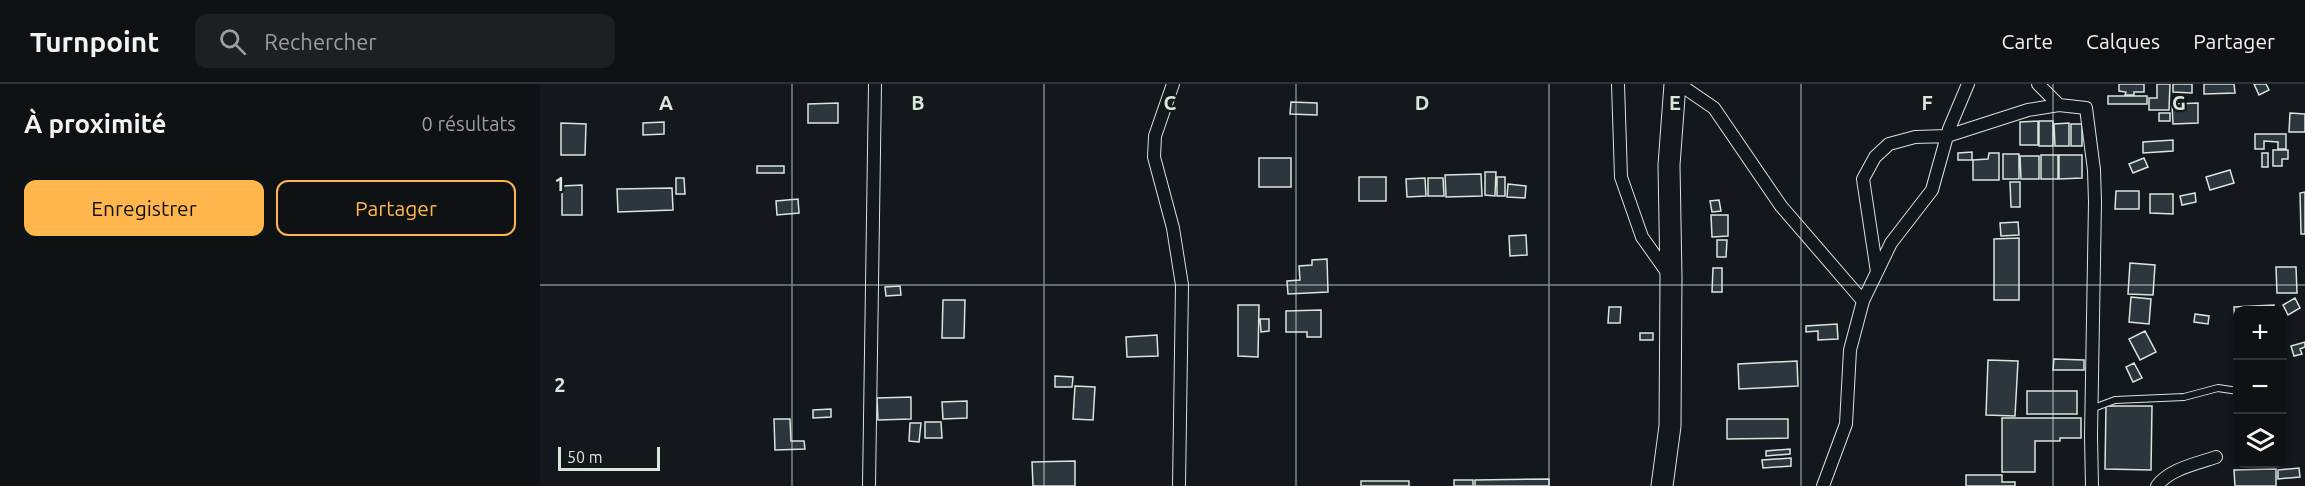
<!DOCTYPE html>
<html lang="fr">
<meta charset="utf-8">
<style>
body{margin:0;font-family:Ubuntu,sans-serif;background:#1d2022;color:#f1f3f6}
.controls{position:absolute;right:18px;bottom:18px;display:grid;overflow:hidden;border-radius:12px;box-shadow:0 2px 4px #0004}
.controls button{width:54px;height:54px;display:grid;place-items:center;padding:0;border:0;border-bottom:2px solid #2f3234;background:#0f1215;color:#f1f3f6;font:30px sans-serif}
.scale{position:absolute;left:18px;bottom:15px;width:102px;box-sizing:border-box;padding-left:6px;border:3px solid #d8e6dc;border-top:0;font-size:16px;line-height:21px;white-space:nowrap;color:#d8e6dc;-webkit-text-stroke:4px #14181c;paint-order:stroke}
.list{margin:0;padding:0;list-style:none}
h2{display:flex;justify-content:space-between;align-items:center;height:78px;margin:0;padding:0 24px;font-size:26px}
h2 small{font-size:20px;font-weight:400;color:#9b9ea0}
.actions{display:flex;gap:12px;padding:18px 24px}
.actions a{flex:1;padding:14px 0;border:2px solid #ffb74d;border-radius:12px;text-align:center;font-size:21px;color:#ffb74d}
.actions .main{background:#ffb74d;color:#111}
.icon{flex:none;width:33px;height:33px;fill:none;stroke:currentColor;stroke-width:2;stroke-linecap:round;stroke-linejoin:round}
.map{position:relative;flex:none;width:1765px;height:402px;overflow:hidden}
header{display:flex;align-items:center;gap:36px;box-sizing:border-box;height:84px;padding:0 30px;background:#0f1215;border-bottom:2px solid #2f3234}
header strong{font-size:28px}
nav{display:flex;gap:33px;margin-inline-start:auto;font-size:21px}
.search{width:420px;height:54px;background:#1d2022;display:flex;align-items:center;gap:15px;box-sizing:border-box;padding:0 21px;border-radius:12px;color:#9b9ea0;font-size:22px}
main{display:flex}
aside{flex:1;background:#0f1215}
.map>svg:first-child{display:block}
</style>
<header>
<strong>Turnpoint</strong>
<div class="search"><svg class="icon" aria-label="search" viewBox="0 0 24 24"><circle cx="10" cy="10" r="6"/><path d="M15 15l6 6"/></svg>Rechercher</div>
<nav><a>Carte</a><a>Calques</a><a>Partager</a></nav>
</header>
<main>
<aside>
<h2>À proximité<small>0 résultats</small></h2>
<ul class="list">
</ul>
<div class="actions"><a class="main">Enregistrer</a><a>Partager</a></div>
</aside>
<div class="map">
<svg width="1765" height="402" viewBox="0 0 1765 402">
<rect width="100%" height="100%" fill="#14181c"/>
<path fill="#2c363c" stroke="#d8e6dc" stroke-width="1.5" d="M1579,0H1604V8H1594V11H1585L1586,8L1579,7Z
M1617,0H1630L1629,26H1609V14H1617Z
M1633,0H1652V9L1633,8Z
M1664,0H1694L1695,9L1664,10Z
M1714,0H1726L1729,6L1719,11Z
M1568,12H1607V20H1568Z
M751,18L777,19V31L750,30Z
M298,19V39H268V20Z
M1658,19V39L1633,40L1632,20Z
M1619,29H1630V37H1619Z
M1750,29L1765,30V48H1749Z
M1498,37V61H1480V38Z
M1499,37H1513V62H1499Z
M124,38V50L103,51V39Z
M21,39L46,40L45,71H21Z
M1529,39V62H1515L1514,40Z
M1531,40H1542V62H1531Z
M1715,50H1746V65H1738V58L1724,57V65H1715Z
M1633,56V67L1603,69V58Z
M1733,66H1748V75H1742V82H1733Z
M1432,68V76H1418V69Z
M1449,69H1459V96H1433V76L1448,75Z
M1722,69H1728V83H1722Z
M1463,70H1479V95H1463Z
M1501,71H1518V95H1501Z
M1519,71H1542V94L1519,95Z
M1480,72H1499V95H1481Z
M719,74H751V103H719Z
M1604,74L1608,83L1593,89L1589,80Z
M217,82H244V89H217Z
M1690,86L1694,99L1670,106L1666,93Z
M945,88H956L955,112L945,111Z
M941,90L942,112L906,113L905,91Z
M819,93H846V117H819Z
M957,93H965V112H957Z
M136,94H144L145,110H136Z
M885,94L886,112L867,113L866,95Z
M888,94H903L904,112H888Z
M1470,98H1480V123H1471Z
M968,100L986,102L985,114L967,113Z
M42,101V131H22V102Z
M132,104L133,126L78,128L77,105Z
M1576,107H1599V125H1575Z
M1765,108V150H1761L1760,109Z
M1655,109L1656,118L1642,121L1640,112Z
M1610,110H1633V130L1610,129Z
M258,115L259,129L237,131L236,117Z
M1179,116L1181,127L1172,128L1170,117Z
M1171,131H1188V152L1172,153Z
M1478,138L1479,151L1461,152L1460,139Z
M986,151L987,171L970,172L969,152Z
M1479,154V216H1454V155Z
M1177,156H1187L1186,173H1177Z
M787,175L788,208L748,210L747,197L760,196L759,182L772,181V176Z
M1590,179L1615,181L1613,211L1588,210Z
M1736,183H1756L1757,209H1737Z
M1173,184H1182V208H1172Z
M360,202L361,211L346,212L345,203Z
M1591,213L1611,215L1609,240L1589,238Z
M1755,214L1760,224L1748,231L1743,221Z
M403,216H425L424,254H402Z
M698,221H719L718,273L698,272Z
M1734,221V226H1698V243H1695L1694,223Z
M1069,223H1081L1080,239H1068Z
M781,226V253H767V248H746V227Z
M1655,230L1669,232L1668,240L1654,238Z
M720,235H729V247L721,248Z
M1297,240L1298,255L1278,256V247L1266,248V242Z
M1605,247L1616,268L1600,276L1589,255Z
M1100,249H1113V256H1100Z
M617,251L618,272L587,273L586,253Z
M1765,258V263L1760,265L1762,270L1754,272L1751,262Z
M1514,275L1544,276V286H1513Z
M1448,276L1478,277L1475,332L1446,331Z
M1257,277L1258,302L1199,305L1198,280Z
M1594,279L1602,294L1593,298L1586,283Z
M515,292L533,293L532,303H515Z
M535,302L555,303L553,336L533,335Z
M1487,307H1537V330H1487Z
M371,313V335L338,336L337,314Z
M427,317V334L403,335L402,318Z
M1566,322H1612L1611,386L1565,385Z
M291,325V333L273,334V326Z
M1462,334H1541V354H1520V357H1495V388H1462Z
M234,335H250L251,357H264L265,365L235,366Z
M1187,335H1248V354L1187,355Z
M385,338H401L402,354H385Z
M370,339H381L379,358L369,357Z
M1250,365V370L1226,372V367Z
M1251,374V382L1223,384L1222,376Z
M535,377V402H493L492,378Z
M1759,384L1760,393L1738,395V386Z
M1736,385V402H1695L1694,386Z
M1426,391H1462V398H1475V402H1426Z
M1009,395V402H935V396Z
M914,396H933V402H914Z
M821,397H869V402H821Z"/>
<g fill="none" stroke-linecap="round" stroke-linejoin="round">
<g stroke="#d8e6dc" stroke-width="8">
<path id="service" d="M1551,325L1575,316L1644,313L1678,304L1698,307"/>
</g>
<g stroke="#d8e6dc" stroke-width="14">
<path id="minor" d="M633,0L615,52L614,73L633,144L642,201L639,402
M1078,0L1081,93L1102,153L1129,191
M1139,0L1174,24L1241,122L1323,217
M1498,0L1519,21L1546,24L1554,86L1555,118L1551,352L1552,402
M1337,188L1323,95L1335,73L1349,60L1375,53L1407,52L1488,26L1519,21
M329,402L335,0
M1283,402L1306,340L1310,266L1323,217L1351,159L1392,106L1409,45L1428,0
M1617,402C1629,385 1656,380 1676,373"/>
</g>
<g stroke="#d8e6dc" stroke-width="23">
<path id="trunk" d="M1122,402L1130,342L1131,194L1129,81L1135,0"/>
</g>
<use href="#service" stroke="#14181c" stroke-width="6"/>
<use href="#minor" stroke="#14181c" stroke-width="12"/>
<use href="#trunk" stroke="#14181c" stroke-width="21"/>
</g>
<path fill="none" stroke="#d8e6dc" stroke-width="1.5" stroke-opacity="0.55" d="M252,0V402M504,0V402M756,0V402M1009,0V402M1261,0V402M1513,0V402M0,201H1765"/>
<g font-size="20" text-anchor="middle" font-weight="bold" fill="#d8e6dc" stroke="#14181c" stroke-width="4.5" stroke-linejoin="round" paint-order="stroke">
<text x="126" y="26">A</text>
<text x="378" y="26">B</text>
<text x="630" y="26">C</text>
<text x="882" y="26">D</text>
<text x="1135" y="26">E</text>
<text x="1387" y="26">F</text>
<text x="1639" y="26">G</text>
<text x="20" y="107">1</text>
<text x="20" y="308">2</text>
</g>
</svg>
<div class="controls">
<button>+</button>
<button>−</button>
<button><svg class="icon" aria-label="layers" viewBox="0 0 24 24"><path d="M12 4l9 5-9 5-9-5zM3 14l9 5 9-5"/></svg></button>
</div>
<div class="scale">50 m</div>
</div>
</main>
